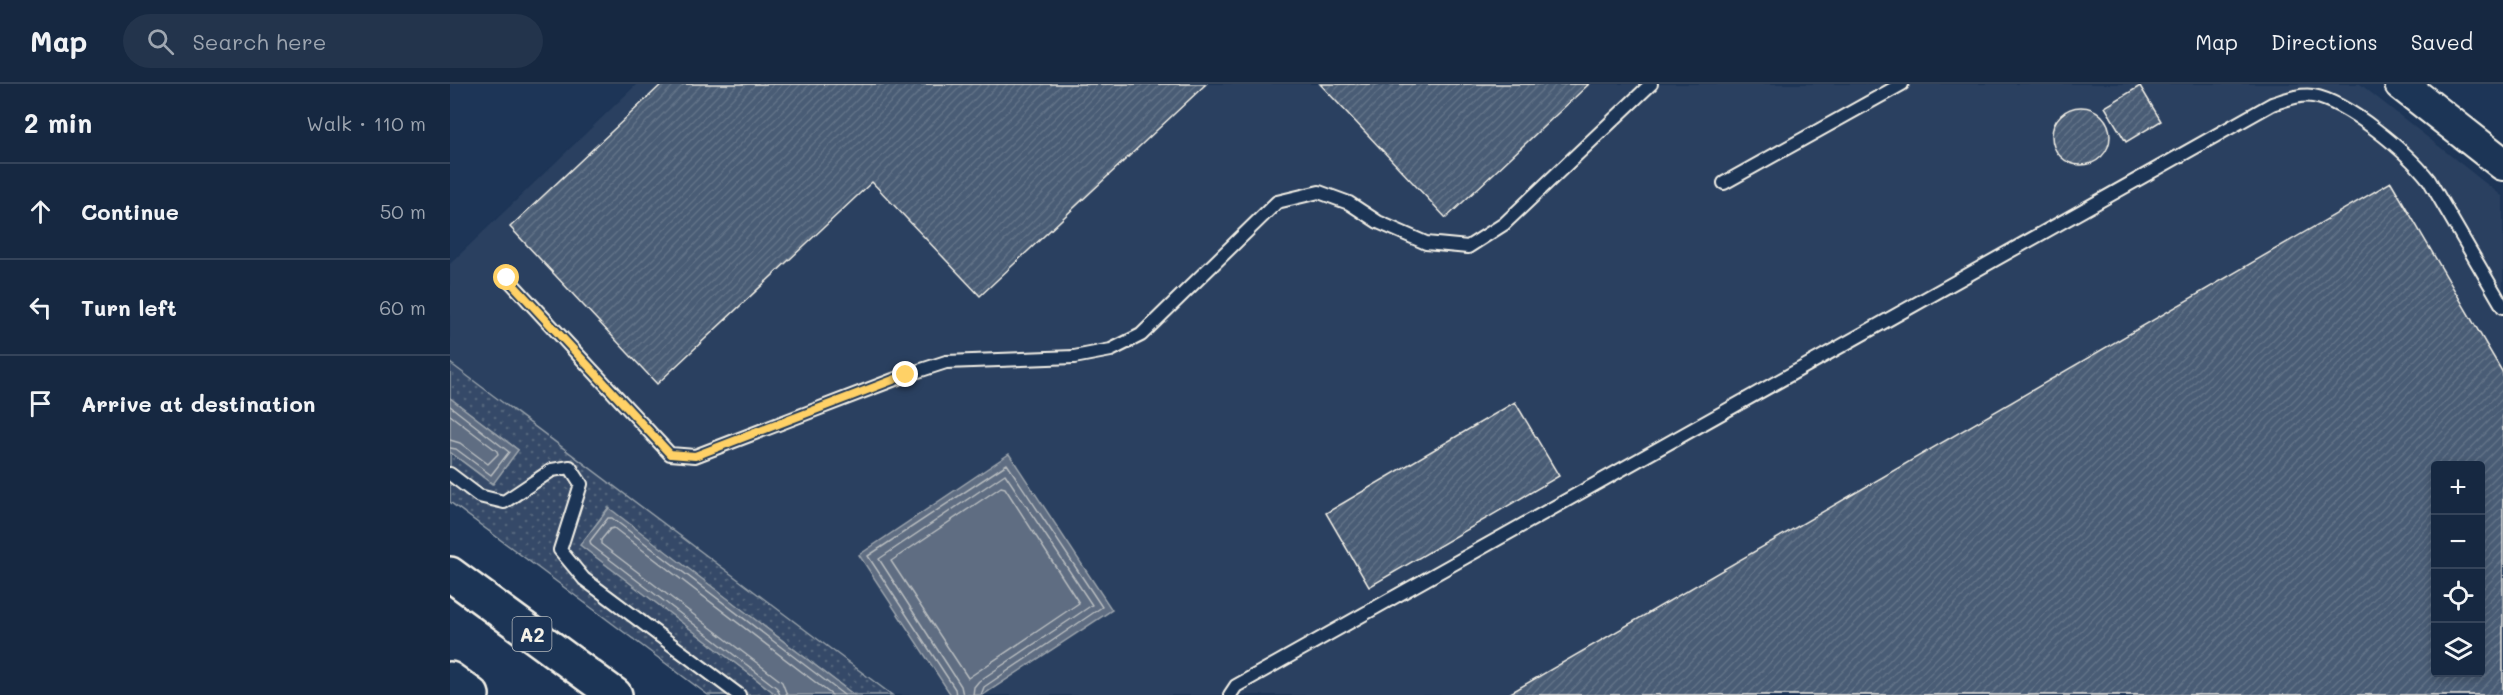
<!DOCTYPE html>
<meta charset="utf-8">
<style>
body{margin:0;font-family:Mali,sans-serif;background:#23344c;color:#f1f3f6}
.controls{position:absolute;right:18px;bottom:18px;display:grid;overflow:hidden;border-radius:6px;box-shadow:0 3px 9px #0003}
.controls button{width:54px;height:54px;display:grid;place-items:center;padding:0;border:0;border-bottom:2px solid #35445a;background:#162841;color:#f1f3f6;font:30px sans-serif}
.stop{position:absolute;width:18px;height:18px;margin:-14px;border:4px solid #ffd166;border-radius:50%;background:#fff}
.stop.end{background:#ffd166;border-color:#fff;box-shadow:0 2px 6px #0008}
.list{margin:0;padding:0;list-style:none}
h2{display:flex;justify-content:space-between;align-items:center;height:78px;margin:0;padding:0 24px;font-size:26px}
h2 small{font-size:20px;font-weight:400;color:#9ea6b1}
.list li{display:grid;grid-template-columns:39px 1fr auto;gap:18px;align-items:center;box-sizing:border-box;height:96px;padding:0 24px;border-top:2px solid #35445a}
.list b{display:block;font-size:22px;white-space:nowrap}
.list em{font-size:20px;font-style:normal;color:#9ea6b1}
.icon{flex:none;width:33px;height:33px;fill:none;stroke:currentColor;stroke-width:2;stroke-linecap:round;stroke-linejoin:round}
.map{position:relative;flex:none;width:2053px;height:611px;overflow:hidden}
header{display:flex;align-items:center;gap:36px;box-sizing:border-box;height:84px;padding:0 30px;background:#162841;border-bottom:2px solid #35445a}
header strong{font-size:28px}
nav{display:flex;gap:33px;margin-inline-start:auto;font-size:21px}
.search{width:420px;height:54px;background:#23344c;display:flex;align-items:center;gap:15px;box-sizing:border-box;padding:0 21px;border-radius:33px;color:#9ea6b1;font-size:22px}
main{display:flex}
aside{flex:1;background:#162841}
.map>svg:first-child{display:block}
</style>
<header>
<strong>Map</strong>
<div class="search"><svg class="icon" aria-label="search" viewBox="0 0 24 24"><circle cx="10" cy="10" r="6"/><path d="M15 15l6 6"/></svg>Search here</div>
<nav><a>Map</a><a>Directions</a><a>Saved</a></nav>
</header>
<main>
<aside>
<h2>2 min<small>Walk · 110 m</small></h2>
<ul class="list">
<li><svg class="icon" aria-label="ahead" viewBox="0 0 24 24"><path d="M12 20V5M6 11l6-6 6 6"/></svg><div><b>Continue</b></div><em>50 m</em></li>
<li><svg class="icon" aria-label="left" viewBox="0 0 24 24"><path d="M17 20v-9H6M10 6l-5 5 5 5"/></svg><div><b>Turn left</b></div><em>60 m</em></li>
<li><svg class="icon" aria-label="arrive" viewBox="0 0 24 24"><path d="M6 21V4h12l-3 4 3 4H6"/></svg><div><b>Arrive at destination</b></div></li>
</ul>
</aside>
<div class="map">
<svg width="2053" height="611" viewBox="0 0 2053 611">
<defs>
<pattern id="green-dots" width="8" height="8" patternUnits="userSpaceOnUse" patternTransform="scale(1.5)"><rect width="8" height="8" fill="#354a67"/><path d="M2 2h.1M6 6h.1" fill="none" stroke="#53657d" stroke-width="1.8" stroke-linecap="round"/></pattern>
<pattern id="building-hatch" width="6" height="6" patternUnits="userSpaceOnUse" patternTransform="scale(1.5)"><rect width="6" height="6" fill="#485b74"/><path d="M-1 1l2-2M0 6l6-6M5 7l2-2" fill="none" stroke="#637388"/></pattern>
</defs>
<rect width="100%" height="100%" fill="#1d3557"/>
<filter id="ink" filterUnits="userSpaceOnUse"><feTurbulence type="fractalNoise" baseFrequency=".0167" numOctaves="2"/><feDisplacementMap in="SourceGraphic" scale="12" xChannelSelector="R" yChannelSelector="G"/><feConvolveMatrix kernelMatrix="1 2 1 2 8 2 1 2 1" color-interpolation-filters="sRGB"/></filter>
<g filter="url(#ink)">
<path fill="#2a4060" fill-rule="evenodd" d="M187,0H1910L2053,113V611H442L0,279V180ZM1986,382H2030V588H1986Z"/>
<path fill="url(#green-dots)" stroke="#949ea8" stroke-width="1.5" d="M0,279L442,611H404L158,424L131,461L327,611H258L0,418V368L42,400L68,366L0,314Z"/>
<path fill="#5e6d82" stroke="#9aa2ab" stroke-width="1.5" d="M0,314L68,366L43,400L0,368Z
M559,370L662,526L533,611H501L409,471Z
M159,424L404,611H327L130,461Z"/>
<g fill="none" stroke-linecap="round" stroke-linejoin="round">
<path stroke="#b8bcbf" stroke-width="1.5" d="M0,322L59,368L41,391L6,365L0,364
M0,331L47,367L48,370L38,380L10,359L0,356
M551,403L555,404L629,519L518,594L441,477Z
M330,611L327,604L141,461L140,457L158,434H162L394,611
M337,611L332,598L151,460V456L160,445L164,444L382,611
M506,611L505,605L418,472L557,380L652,523L534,603L531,611
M513,611L511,602L429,475L555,390L642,521L529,597L524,603L523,611"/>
</g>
<path fill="url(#building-hatch)" stroke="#f4f1e8" stroke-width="1.5" fill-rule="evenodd" d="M212,0H756L530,212L422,98L207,300L60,143Z
M870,0H1139L996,134Z
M1690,2L1711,37L1676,58L1655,23Z
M1602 52a29 29 0 1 1 58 0a29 29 0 1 1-58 0Z
M1941,98L2053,289V611H1057ZM1986,382H2030V588H1986Z
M1065,318L1109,392L919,503L876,429Z"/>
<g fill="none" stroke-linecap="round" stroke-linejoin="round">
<g stroke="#f4f1e8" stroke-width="16">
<path id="service" d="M1274,99L1452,0
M57,194L220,370L245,372L456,291L496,278L624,273L661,266L691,251L827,118L869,108L899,119L928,138L976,159L1018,163L1054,140L1201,0
M0,390L29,412L54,418L102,386L120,383L131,400L110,466L134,495L289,611
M780,611L786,602L1822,20C1835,16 1849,10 1863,12C1898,18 1957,68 1979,96L2053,223"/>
</g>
<g stroke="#f4f1e8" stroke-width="36">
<path id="tertiary" d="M1951,0L2053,80"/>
</g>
<g stroke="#f4f1e8" stroke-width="38">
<path id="motorway" d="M0,490L165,611
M0,595L22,611"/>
</g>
<use href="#service" stroke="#1d3557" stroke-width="12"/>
<use href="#tertiary" stroke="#1d3557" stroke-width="32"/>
<use href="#motorway" stroke="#1d3557" stroke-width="33"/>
</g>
</g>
<g fill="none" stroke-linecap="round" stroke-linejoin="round" filter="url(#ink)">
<path stroke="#ffd166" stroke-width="8" d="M57,194L220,370L245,372L456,291"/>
</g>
<g text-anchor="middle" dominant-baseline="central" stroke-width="5" stroke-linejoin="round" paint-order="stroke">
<rect fill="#1d3557" stroke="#b4b9bc" stroke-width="1.5" x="62.5" y="533" width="39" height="34" rx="4.5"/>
<g font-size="20" font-weight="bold" fill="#f4f1e8">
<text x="82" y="550">A2</text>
</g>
</g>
</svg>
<div class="controls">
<button>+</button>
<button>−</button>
<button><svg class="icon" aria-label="locate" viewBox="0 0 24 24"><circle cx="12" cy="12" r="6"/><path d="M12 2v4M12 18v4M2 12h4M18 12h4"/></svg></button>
<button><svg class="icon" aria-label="layers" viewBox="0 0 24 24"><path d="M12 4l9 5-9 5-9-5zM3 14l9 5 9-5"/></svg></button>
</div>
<div class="stop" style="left:57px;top:194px"></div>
<div class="stop end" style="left:456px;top:291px"></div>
</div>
</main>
